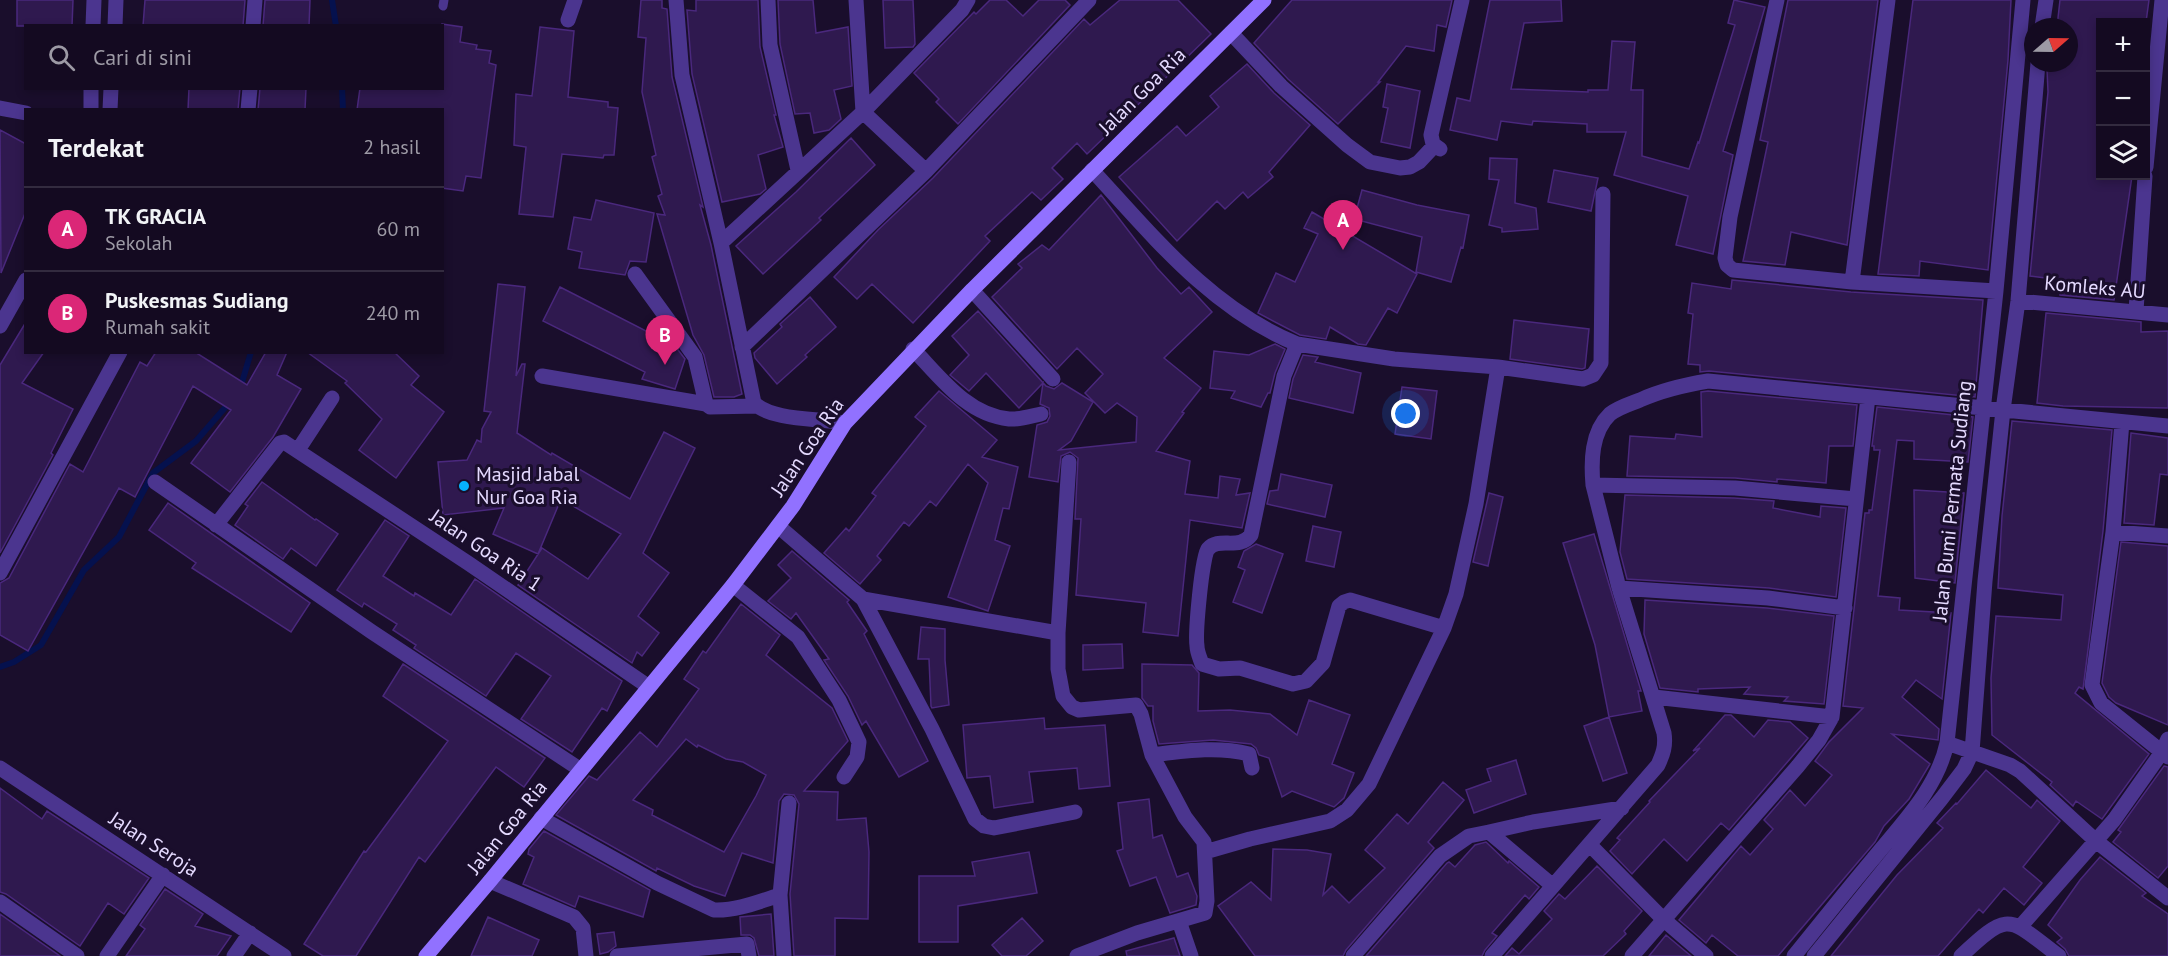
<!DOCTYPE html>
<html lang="id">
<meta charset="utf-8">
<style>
body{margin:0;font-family:"PT Sans",sans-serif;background:#1d132a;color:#f1f3f6}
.controls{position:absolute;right:18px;top:18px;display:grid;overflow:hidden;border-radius:0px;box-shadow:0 3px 9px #0003}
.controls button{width:54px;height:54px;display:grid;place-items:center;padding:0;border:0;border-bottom:2px solid #332b3f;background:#140a21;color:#f1f3f6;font:30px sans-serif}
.compass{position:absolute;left:2024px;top:18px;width:54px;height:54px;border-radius:50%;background:#140a21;box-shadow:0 3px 9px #0003;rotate:70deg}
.you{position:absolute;left:1406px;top:414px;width:21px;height:21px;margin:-15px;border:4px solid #fff;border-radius:50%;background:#1a73e8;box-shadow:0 0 0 9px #1a73e833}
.badge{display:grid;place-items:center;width:39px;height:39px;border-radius:50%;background:#db2777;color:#fff;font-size:20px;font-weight:700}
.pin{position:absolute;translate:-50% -50px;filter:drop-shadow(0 2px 3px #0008)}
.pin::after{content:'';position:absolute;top:32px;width:21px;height:18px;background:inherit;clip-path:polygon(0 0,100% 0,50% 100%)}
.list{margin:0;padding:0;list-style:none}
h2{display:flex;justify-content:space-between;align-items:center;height:78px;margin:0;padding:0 24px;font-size:26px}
h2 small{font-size:20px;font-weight:400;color:#9d9aa5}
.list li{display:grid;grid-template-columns:39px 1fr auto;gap:18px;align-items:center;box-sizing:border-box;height:84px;padding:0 24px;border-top:2px solid #332b3f}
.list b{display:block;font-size:22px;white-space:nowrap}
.list p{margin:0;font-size:20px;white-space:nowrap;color:#9d9aa5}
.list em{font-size:20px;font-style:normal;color:#9d9aa5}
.icon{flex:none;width:33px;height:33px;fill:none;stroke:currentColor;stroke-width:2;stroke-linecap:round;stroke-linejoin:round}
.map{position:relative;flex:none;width:2168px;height:956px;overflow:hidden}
.search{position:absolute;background:#140a21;box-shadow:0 3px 9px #0003;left:24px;top:24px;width:420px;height:66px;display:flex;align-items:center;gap:15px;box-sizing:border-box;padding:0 21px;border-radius:0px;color:#9d9aa5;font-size:22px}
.panel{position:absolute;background:#140a21;box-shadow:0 3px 9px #0003;left:24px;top:108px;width:420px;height:246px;border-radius:0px}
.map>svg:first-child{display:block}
</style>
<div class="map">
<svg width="2168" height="956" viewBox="0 0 2168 956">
<rect width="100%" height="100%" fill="#1a0e2c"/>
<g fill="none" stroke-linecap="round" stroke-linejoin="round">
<path stroke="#05114e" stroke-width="6" d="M332,0L336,26
M342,88L343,110
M240,389L251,352
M0,667L14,662L41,645L84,570L119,537L153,473L196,441L230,402"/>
</g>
<path fill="#2f194f" stroke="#4a287d" stroke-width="1.5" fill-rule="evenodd" d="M17,0H73L72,26H17Z
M145,0H245L243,26H143Z
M265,0H310L309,26H263Z
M641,0H662V8L667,9L672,77L703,207L700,205L711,245L742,394L734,397H714L704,355L693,335L657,214L665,215L658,196L662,194L652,157L656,155L642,92L646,38L638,37Z
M696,0H758L760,47L776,115H774L783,147L758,155L766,189L760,194L722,202L692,74L687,10L696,11Z
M778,0H813L816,33L848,27L852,86L834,90L841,119L829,130L814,133L810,113L795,114L780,44Z
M883,0H913L915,44L913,47L885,48Z
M990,0H1006L1023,16L1039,0H1065L1070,5L958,124L936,102L939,99L914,73L974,12L976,14Z
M1120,0H1178L1211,34L1087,154L1077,143L1052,168L1063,179L1041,200L1032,192L985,236L990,241L913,323L872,284L857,299L834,277L878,230L933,178L1084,19L1090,25Z
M1292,0H1452L1446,27L1437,25L1434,51L1406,46L1378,82H1380L1338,124L1288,79L1254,43Z
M1490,0H1561L1562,21L1524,23L1511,89L1588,92V90H1608L1612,41L1635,42L1631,90H1643L1642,156L1689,169L1698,142L1699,143L1735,25L1728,23L1734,0L1765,7L1723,151L1733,155L1713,254L1676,245L1688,196L1614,175L1626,132H1587V124L1533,121L1532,125L1501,121L1497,140L1450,130L1457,98L1470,101Z
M1788,0H1878L1847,245L1791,232L1785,265L1743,261L1768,142L1760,140Z
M1913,0H2011L2008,60L1988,270L1920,261L1919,276L1878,274Z
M2060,0H2149L2146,22H2100V176H2132L2114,300L2060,295L2061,280L2030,276L2048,92L2047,69L2056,68V63H2069V27H2057Z
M442,24L462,27L460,42L477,45L476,49L491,51L489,63L496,65L481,178L466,176L463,191L442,188V110H357L360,88H442Z
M540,27L574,31L568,97L608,102V107L618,108L614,155H604L603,158L562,154L553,217L519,214L526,147L514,145L516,94L532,96Z
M1247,64L1274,93L1310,125L1269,172L1273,177L1248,198L1243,192L1225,209L1217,201L1177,241L1119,177L1177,126L1186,136L1219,107L1210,96Z
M1387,84L1420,91L1410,148L1381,142L1388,108L1383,107Z
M189,88H240L238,110H188Z
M260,88H306L305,110H258Z
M0,130L26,144V211L1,273Z
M851,138L875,165L819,218L821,220L763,274L736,246L796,192Z
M1490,158L1517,159L1515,203L1536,208L1538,229L1502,232V228L1489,225L1499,180L1489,179Z
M1554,170L1598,178L1591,211L1548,202Z
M1362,190L1417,205L1469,215L1463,248L1461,247L1451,282L1416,272L1422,237L1354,219Z
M1101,195L1157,268L1181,294L1189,287L1212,312L1164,358L1201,388L1182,412L1184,413L1156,451L1190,461L1185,494L1218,498L1220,476L1240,479L1236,495L1250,493L1242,528L1190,520L1178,636L1143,632L1146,603L1076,595L1081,519H1075L1078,458L1070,452L1061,456L1058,482L1029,477L1037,425L1047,422L1050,416L1049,408L1040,404L1043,383L1019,408L986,373L969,391L950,375L969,355L952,336L978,311L1046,386L1054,389L1062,383L1093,402L1071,441L1059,450L1136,442L1137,417L1117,403L1105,413L1085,393L1103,374L1077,348L1057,369L992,297L1022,268L1018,264L1042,245L1049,250Z
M596,200L654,213L646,262L630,261L625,275L579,268L582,252L568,249L574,217L591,220Z
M1312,212L1417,274L1397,313L1388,308L1366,345L1358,344L1330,327L1326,339L1300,335L1258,313L1276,273L1295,282L1318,234L1304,228Z
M1732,280L1851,292L1983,300L1975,397L1709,371L1700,372V365L1688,364L1693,314L1688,313L1692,283L1731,289Z
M498,284L525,287L516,376L522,364H525L517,433L551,455L552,453L630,499L664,432L695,448L643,553L669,573L638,616L659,633L642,656L637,652L632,663L518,585L542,548L588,579L621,534L561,499L538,554L493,534L504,508L443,515L438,462L467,460L477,440L481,442L482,429L491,412L484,411Z
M560,287L652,334L650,337L675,346L685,359L675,389L642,379L645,372L543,321Z
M810,297L836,327L805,355L807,357L777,384L755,358L754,353L782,327L780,324Z
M2046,313L2141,322V332L2168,331V408L2063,406L2037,403Z
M1514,320L1589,329L1585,368L1582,369L1510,359Z
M26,322V352H44L22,383L73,409L51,453L53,455L0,553V365Z
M1275,344L1285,349L1275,373L1270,393H1268L1261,407L1231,398L1235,391L1210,388L1214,351L1249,355Z
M156,352H195L247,385L266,352H287L277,375L301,389L273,437L230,492L191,463L231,410L193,386L135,497L119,488L28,651L0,635V583L9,578L70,464L83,472L140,362L147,366Z
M307,352H394L419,376L411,385L444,412L396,478L359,450L382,419L345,383L347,381Z
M1303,355L1318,357L1315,362L1361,373L1353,413L1289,398L1293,379Z
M1402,387L1437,391L1431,439L1395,434Z
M939,391L997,440L982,457L1018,467L1009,509L1003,508L995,540L1010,546L988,611L948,597L988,483L968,464L936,506L930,501L909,526L904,522L877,556L881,560L860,584L824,553L846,528L849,531L876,496L872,493L926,426L915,417Z
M1708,391L1857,405L1853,446H1829L1826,483L1777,479V482L1735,478L1627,476L1630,436L1675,439L1676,434L1702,437L1701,392Z
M1877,407L1973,417L1968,462L1914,459V441L1897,440L1878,596L1900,598L1899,610L1951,613L1942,699L1916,680L1902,697L1939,729L1938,740L1892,734L1930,764L1909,799L1884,826L1875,842L1778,956H1738L1712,935L1706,943L1679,920L1741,846L1750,855L1773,829L1764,820L1790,790L1805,806L1832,775L1815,761L1829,742L1863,708L1843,706L1865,513H1869V510H1872L1880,450H1874V446H1872Z
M2012,421L2112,430L2103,531L2083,689L2079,687L2075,693L2149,754L2102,819L2076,801L2073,806L2050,785L2052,782L1992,735L1991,678L1996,616L2061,620L2063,595L1998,588L2002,516Z
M2131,433L2168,438V475L2160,474L2154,525L2124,523Z
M1281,474L1332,485L1325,517L1267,504L1270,491L1278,490Z
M262,482L315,520L316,519L338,534L316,566L291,548L283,559L235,525L248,506L245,504Z
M1914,490L1964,493L1955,583L1915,578Z
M1489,493L1503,497L1488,566L1473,562Z
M1625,495L1734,498L1774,501L1773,508L1820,517L1821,506L1846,508L1836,597L1769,588L1627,579L1620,552Z
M168,503L310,603L291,632L192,568L196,563L149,530Z
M385,520L409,536L383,576L414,596L415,593L451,615L475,579L622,681L607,711L602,708L572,752L521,719L551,676L516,653L486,696L414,648L416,645L393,630L397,624L364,603L362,607L337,590Z
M1313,526L1341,532L1334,567L1306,561Z
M1594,534L1641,691H1638L1642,711L1609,717L1595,645L1563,543Z
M2121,542L2168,546V725L2116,703L2109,697L2102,683Z
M1256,544L1283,554L1262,613L1233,602L1245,570L1238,567L1244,551Z
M792,551L849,600L847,602L867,631L864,634L928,761L899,777L866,721L862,725L848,696L824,660L829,659L796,613L791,619L768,601L791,578L778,565Z
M1645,600L1767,608L1834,616L1824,704L1784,701L1788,697L1744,694L1750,687L1698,689V692L1660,688L1644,634Z
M741,604L780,635L766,655L832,708L848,741L804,791L838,792L837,820L866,818L869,852L868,919L835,918V956H794L790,894L799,804L794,795L784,794L779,801L773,863L742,853L725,896L694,886L657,868L656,871L556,815L589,776L597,780L640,732L657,747L699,689L684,679L703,651L706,653ZM686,739L697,747L698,745L726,759L743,762L766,775L756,796L724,852L652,815L653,810L633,800Z
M921,627L945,629V660L949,705L932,708L931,706L929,659H918Z
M1122,644L1123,668L1083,670V645Z
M403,664L545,758L524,787L496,767L425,862L419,857L356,956H323L304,944L364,851L366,852L448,741L383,696Z
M1142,664L1192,665L1199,673L1198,711L1230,710L1270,714L1297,735L1309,700L1350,715L1332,764L1354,773L1344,798L1334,807L1292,791L1282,797L1269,758L1259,755L1256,748L1251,744L1213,740L1159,744L1153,721V706H1148L1142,698Z
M1725,715H1731L1754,737L1768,720L1790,722L1808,738L1729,830L1721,823L1687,861L1664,839L1632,874L1610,851L1620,840L1617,838L1650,802L1649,801L1700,748L1693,751Z
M1609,717L1627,773L1603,781L1584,726Z
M1044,718L1045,729L1105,725L1110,786L1079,789L1077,768L1029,772L1033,802L994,808L990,776L967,778L963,725Z
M1516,760L1526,794L1474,813L1466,790L1491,781L1487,769Z
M2164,766L2168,767V866L2158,878L2113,842L2121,832L2118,830Z
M1986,770L2031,808L2037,800L2060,821L2023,867L2042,883L2024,905L2004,888L1983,913L1979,909L1938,956H1831L1897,875L1943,828L1937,823L1956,803L1957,804Z
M1443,782L1464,800L1428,842L1434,848L1346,950L1343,956H1255L1218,906L1251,882L1271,900L1273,849L1307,850L1331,854L1323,895L1332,886L1349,903L1385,868L1365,850L1397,814L1408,824Z
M0,788L42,819L47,811L149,878L124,914L108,903L80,946L6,894L0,892Z
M1149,799L1153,838L1162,835L1177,877L1188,873L1197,896L1196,905L1170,913L1156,877L1130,886L1117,851L1123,849L1118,803Z
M544,831L650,890L643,917L579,896L575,907L523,884L534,857L528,854L529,849Z
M1486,842L1508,863L1509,861L1539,887L1529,899L1525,895L1492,933L1497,936L1485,950L1482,956H1366L1447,863L1449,862L1455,867L1475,845Z
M1029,852L1037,893L958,906V942H919V876H975L972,862Z
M2100,857L2146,893L2142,896L2168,914V956H2069L2065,949L2057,942L2062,938L2048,925L2080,880Z
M1597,866L1642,911L1624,931L1626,934L1603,956H1505L1512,948L1519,954L1552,919L1544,911L1559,894L1565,899Z
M165,889L203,914L195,926L231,936L217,956H126L145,929L140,925Z
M0,914L60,956H0Z
M771,914L774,956H759L754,938L750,935H741L740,917Z
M488,917L539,940L532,956H471Z
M1022,918L1043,941L1026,956H1002L992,945Z
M614,932L616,946L608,952L600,954L597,934Z
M1666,935L1691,956H1649Z
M1174,938L1180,956H1127L1126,951Z"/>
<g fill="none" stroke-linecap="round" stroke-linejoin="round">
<path stroke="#4b358f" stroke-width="9" d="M443,6L444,0"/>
<path stroke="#4b358f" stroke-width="15" d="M676,0L682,75L721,243L754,403C772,421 819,418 845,423
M768,0L770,45L798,170
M856,0L863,112L926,171
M1777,0L1730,217L1725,258L1727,265L1733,270L1852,282
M1888,0L1852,282L1996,291
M568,20L575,0
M93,26L94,0
M115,26L116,0
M253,26L255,0
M2042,27L2046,0
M1231,33L1281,86L1347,145L1370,162L1400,168L1410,167L1419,162L1434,146
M0,108L26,113
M91,110V88
M110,110L111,88
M248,110L250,88
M1440,149L1433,144L1431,135L1462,0
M2146,167L2162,0
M1092,170C1153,236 1211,309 1297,344
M721,243L863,112L962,10L968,0
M635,274L695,357L706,404L710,407L757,406
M972,290L1053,379
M2018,301L2168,315
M2136,311L2145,176
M0,326L26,280
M742,347L926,171L1089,0
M913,349C940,377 967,415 1009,419C1019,420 1031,416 1041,414
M542,376L706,404
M2122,422L2113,532L2092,685L2101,703L2168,757
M298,450L332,398
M1069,462L1058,633V669L1063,696L1072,707L1079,710L1136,705L1141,714L1152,755L1185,817L1204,842L1207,901L1205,913L1137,933L1077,956
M155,482L372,632L581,770
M1856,499L1735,488L1593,485C1591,462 1591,432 1610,414C1619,407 1630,404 1640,400C1662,390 1684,385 1708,381L2168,426
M216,525L280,443L284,442L468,563L649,687
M778,526L863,599L932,729L975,819L984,826L994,828L1075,812
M2113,532L2168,536
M0,573L120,352
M733,585L798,637L839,700L859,742L857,757L844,777
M1619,588L1768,598L1845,608
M863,599L1058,633
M1444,628L1350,600L1344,602L1339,606L1323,663L1306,681L1293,684L1240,668L1219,669L1202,664C1200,658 1197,652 1197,646C1195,633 1202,556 1208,549C1219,536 1239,551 1251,535L1284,376L1297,344L1394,359L1498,367L1583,379L1593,375L1601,363L1603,194
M1654,697L1832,717
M1947,743L2010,765L2020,771L2096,841L2168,898
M1152,755C1185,751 1217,746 1249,754L1252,768
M0,768L284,956
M541,818L657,883L714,910C736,911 758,902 780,895
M1489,832L1533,822L1622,808
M1590,845L1663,919L1706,956
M1205,852L1250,839L1330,821L1347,810L1369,784L1444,628L1456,594L1476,504L1498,367
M490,881L574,917L583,928L586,956
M0,902L77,956
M1179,921L1191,956
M2020,927L2114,820L2162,752L2168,739
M107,956L163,875
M234,956L250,933
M617,956L747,944L749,956
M784,956L780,895L789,803
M1353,956L1440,856L1469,836L1489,832L1553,886L1658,765C1663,754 1666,746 1664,733L1619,588L1593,485
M1492,956L1553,886
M1632,956L1798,766L1819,740L1832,717L1868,397
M1794,956C1820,924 1846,891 1873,859C1902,823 1937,789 1947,743L1996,291L2023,0
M1814,956L1942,798L1964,769L1972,752L1985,581L2003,410L2018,301L2038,63
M1961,956C2011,909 2008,918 2059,956"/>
<path stroke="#9171ff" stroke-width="15" d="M426,956L490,881L733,585L793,506L845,423L972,290L1264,0"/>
</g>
<circle fill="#06b3ff" stroke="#1a0e2c" stroke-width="2" cx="464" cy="486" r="6"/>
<g text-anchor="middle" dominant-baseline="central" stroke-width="6" stroke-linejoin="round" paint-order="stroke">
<g font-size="20" fill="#e5daff" stroke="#1a0e2c">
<text transform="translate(1142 91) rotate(-45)">Jalan Goa Ria</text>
<text transform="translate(2095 287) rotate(5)">Komleks AU</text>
<text transform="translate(807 447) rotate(-56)">Jalan Goa Ria</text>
<text transform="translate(1952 501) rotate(-84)">Jalan Bumi Permata Sudiang</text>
<text transform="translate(486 550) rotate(34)">Jalan Goa Ria 1</text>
<text transform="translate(507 827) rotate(-51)">Jalan Goa Ria</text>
<text transform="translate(154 844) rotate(33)">Jalan Seroja</text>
</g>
<g font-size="20" fill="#e5daff" stroke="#1a0e2c" text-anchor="start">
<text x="476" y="474">Masjid Jabal<tspan x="476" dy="23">Nur Goa Ria</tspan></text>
</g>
</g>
</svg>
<div class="controls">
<button>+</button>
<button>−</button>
<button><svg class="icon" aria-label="layers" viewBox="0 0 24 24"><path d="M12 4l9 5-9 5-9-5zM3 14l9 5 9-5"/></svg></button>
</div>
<svg class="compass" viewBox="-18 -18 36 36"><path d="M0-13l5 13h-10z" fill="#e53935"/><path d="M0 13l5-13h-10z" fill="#9d9aa5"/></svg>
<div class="you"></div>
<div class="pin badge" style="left:1343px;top:250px">A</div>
<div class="pin badge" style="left:665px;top:365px">B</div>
<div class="search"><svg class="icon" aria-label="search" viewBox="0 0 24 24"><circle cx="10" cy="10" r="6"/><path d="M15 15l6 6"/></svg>Cari di sini</div>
<section class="panel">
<h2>Terdekat<small>2 hasil</small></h2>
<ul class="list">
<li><span class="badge">A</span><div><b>TK GRACIA</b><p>Sekolah</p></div><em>60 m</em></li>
<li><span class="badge">B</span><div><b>Puskesmas Sudiang</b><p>Rumah sakit</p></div><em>240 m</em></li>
</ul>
</section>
</div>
